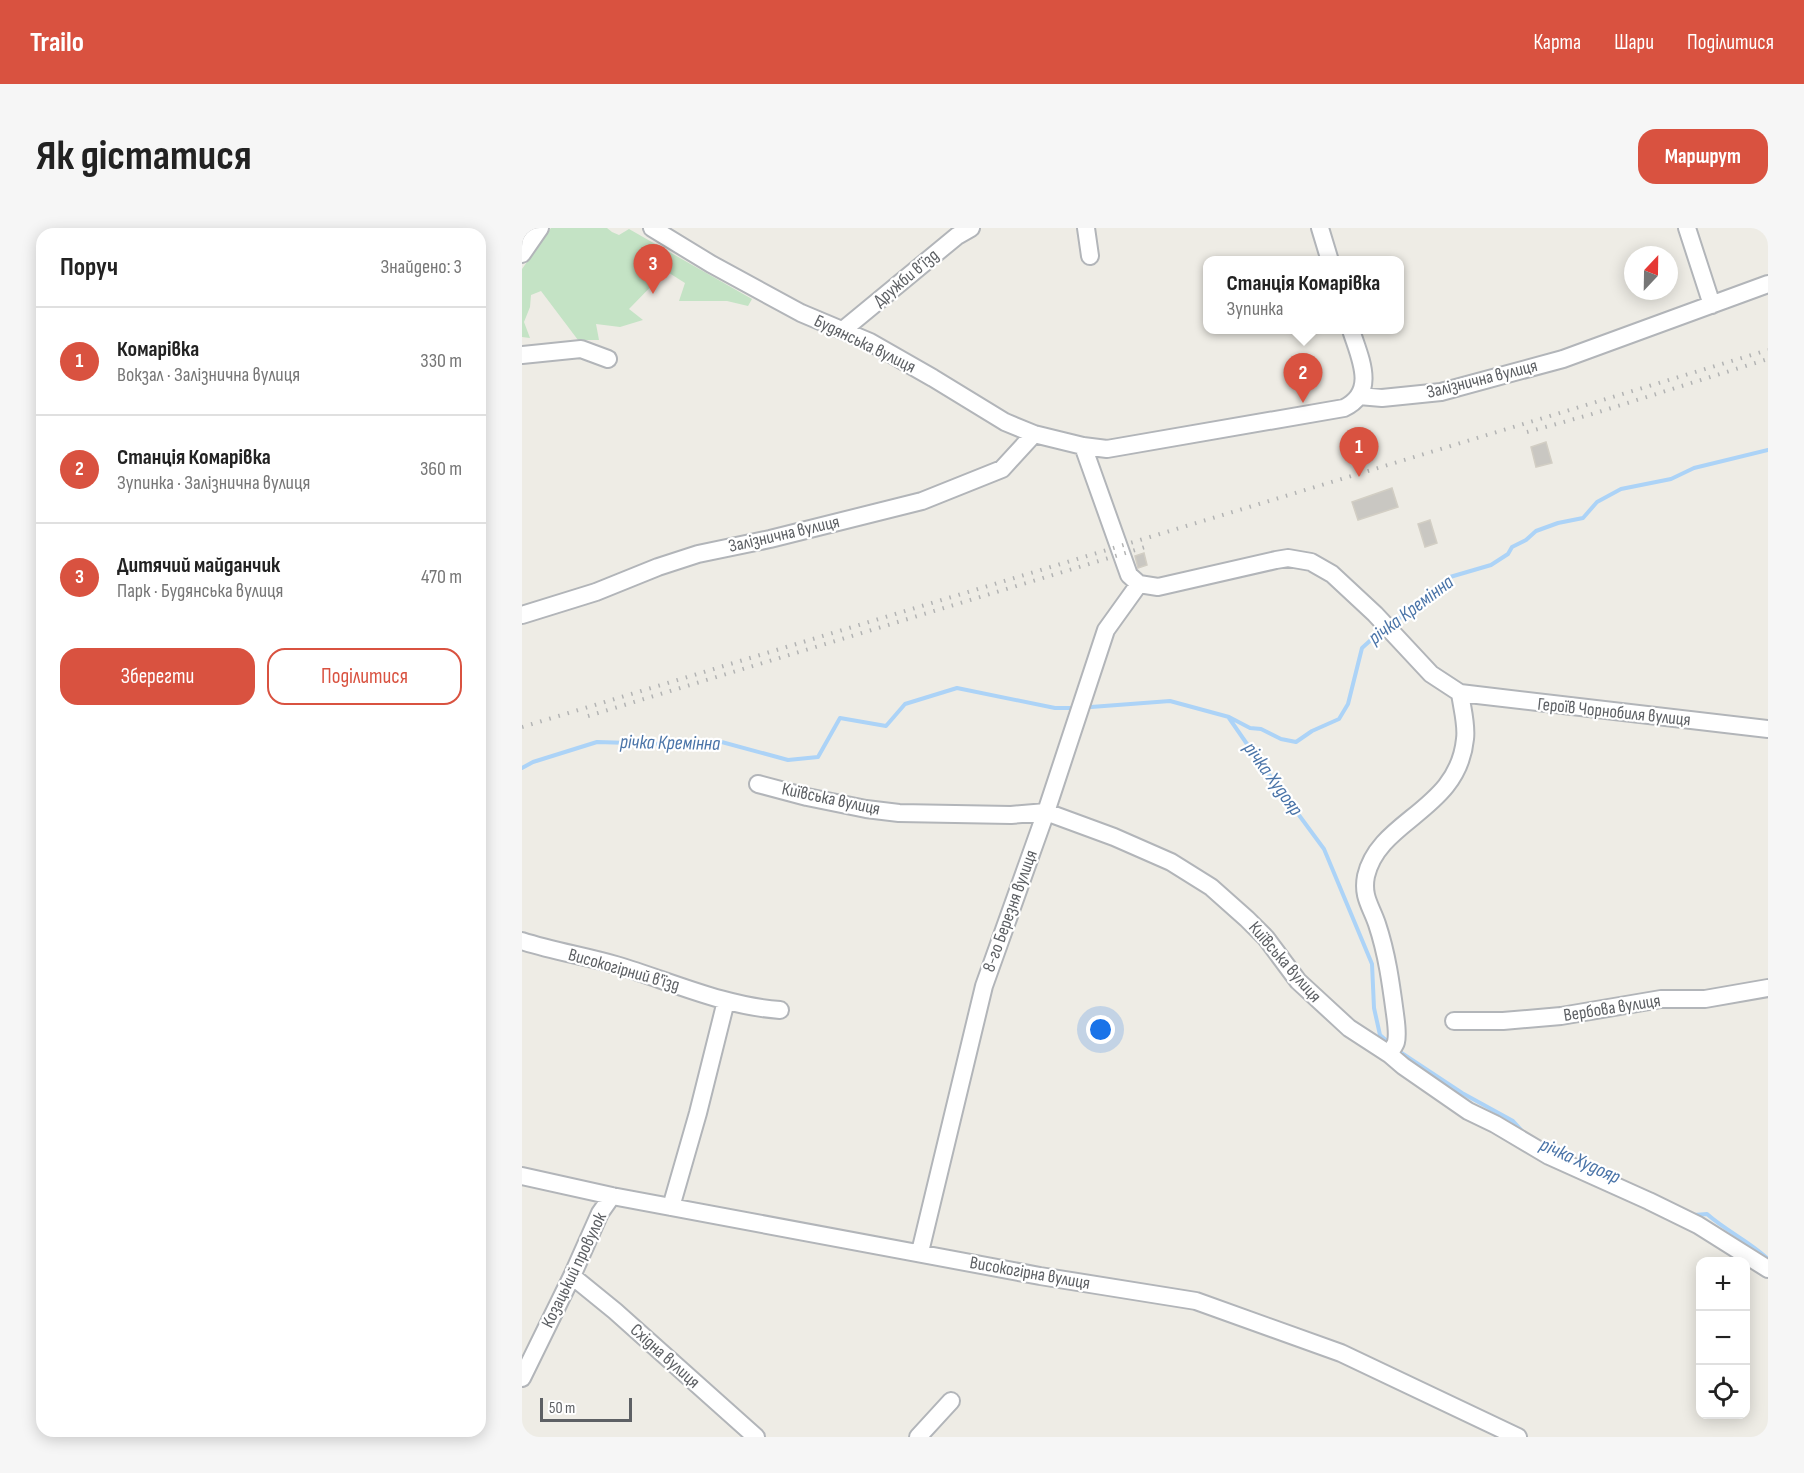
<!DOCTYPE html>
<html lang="uk">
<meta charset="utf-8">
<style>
body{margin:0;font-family:"Sofia Sans Condensed",sans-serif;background:#f6f6f6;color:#222}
.controls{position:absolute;right:18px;bottom:18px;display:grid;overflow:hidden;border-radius:12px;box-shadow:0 3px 15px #0003}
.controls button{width:54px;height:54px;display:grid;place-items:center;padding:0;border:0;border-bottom:2px solid #e0e0e0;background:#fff;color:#222;font:30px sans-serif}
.compass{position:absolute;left:1102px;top:18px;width:54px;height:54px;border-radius:50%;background:#fff;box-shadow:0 3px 15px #0003;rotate:22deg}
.scale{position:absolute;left:18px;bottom:15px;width:92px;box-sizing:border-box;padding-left:6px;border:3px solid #5d6064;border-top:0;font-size:16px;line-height:21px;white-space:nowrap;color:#5d6064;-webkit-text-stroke:4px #fff;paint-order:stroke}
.you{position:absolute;left:579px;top:802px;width:21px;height:21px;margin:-15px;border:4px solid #fff;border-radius:50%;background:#1a73e8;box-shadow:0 0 0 9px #1a73e833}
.badge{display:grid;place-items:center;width:39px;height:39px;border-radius:50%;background:#d95240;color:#fff;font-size:20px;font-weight:700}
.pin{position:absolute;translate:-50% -50px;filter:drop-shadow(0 2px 3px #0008)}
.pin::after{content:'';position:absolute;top:32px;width:21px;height:18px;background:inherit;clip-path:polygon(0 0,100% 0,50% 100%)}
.popup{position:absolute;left:681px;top:28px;width:201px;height:78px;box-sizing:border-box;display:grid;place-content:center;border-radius:12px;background:#fff;filter:drop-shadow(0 2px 4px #0005);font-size:20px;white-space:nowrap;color:#767676}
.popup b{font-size:22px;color:#222}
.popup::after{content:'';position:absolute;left:50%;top:100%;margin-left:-12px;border:12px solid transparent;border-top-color:#fff}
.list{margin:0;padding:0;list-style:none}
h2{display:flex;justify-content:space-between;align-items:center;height:78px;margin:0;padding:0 24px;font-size:26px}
h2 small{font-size:20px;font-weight:400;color:#767676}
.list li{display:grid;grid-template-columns:39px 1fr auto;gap:18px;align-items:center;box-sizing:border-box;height:108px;padding:0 24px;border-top:2px solid #e0e0e0}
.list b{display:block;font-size:22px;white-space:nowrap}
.list p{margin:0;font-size:20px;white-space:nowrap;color:#767676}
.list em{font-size:20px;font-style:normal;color:#767676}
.actions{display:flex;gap:12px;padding:18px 24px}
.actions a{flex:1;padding:14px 0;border:2px solid #d95240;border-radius:18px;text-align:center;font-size:21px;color:#d95240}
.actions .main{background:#d95240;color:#fff}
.icon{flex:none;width:33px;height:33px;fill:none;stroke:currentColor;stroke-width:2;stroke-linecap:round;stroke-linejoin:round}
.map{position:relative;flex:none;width:1246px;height:1209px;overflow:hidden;border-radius:18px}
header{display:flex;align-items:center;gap:36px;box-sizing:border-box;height:84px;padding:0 30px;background:#d95240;color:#fff}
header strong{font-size:28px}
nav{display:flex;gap:33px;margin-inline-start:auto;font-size:21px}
.intro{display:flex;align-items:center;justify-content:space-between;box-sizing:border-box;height:144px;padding:0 36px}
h1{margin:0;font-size:42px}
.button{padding:15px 27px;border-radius:18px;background:#d95240;color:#fff;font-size:21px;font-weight:700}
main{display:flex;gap:36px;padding:0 36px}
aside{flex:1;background:#fff;border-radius:18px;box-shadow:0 3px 15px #0003}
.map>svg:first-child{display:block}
</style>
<header>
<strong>Trailo</strong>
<nav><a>Карта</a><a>Шари</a><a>Поділитися</a></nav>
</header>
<div class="intro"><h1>Як дістатися</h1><a class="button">Маршрут</a></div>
<main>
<aside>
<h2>Поруч<small>Знайдено: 3</small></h2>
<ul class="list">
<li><span class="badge">1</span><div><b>Комарівка</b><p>Вокзал · Залізнична вулиця</p></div><em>330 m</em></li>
<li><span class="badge">2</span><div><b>Станція Комарівка</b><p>Зупинка · Залізнична вулиця</p></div><em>360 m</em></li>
<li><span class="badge">3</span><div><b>Дитячий майданчик</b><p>Парк · Будянська вулиця</p></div><em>470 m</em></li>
</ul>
<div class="actions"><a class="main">Зберегти</a><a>Поділитися</a></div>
</aside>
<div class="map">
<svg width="1246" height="1209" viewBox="0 0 1246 1209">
<rect width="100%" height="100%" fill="#eeece5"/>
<path fill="#c4e3c5" d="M29,0H85L90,4L97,7L107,1L230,71L226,78L205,73H157L163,55L144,43L107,81L121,92L98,99L74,96L77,112H56L19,63L9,67L8,79L2,94L8,110L0,109V41Z"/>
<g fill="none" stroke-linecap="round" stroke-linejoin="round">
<path stroke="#acd3f7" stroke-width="4" d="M867,396L904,375L928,349L969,337L986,326L990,319L1004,312L1014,303L1036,295L1061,290L1075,274L1099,261L1149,251L1172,240L1246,222
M569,479L648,473L707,489L728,500L739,501L759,511L774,514L790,503L817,491L826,476L840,420L861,401
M707,490L734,529L802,621L850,736L852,780L858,807L865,813
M0,540L11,534L75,514L142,516L196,513L266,532L296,529L318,490L364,498L383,476L435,460L533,480H548
M875,822L940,865L991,893L1002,905
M1172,987L1185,986C1204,1003 1227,1013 1246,1031"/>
</g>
<path fill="#c9c7c2" stroke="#d2cec4" stroke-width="1.5" d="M1024,214L1030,235L1014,239L1009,219Z
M870,260L876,279L836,292L830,274Z
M908,292L915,315L903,319L896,296Z
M622,325L625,337L616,340L613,328Z"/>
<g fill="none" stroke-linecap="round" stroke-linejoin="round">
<g stroke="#b2b5b9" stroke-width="20">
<path id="minor" d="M130,0L189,36L279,85L348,114L411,150L483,194L512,206L561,218L585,221L822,180C856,164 837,128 829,102
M564,0L568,28
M798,0L808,33
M1165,0L1190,77
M0,26L18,0
M321,102L435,8L449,0
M0,127L59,121L86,131
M837,168L860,170L919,164L1041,131L1246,56
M561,218L607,347L617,356L636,359L754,332L766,330L789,334L810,346L853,386L909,446L938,465L1246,501
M0,387L74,364L136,339L176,326L248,311L400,273L480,241L512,206
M236,556L285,569L344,581L377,585L489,587L524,584L592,609L649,634L689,659L725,691L744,710L776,753L827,800L867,826L881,838L946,883L973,896L1027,928L1127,973L1176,997L1246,1041
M0,713C31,723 63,728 94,737C148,753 201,778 258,782
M932,793H981L1039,788L1139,771H1183L1246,760
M867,826C869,822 873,818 874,814C876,806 874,794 873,786C869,756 865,726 855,696C849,678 840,669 844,648C857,591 936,583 943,511C945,497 940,480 938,465
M0,948L90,968L518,1048L674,1073L819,1125L996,1209
M149,979L176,885L204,773
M398,1024L462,758L524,584L584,402L617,356
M50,1048L93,1083L234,1209
M0,1150L50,1048L78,985L90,968
M396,1209L429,1173"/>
</g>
<use href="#minor" stroke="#fff" stroke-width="16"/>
<path stroke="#b3b4b4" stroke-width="4" stroke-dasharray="1.5 8" stroke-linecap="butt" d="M1005,204L1067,187L1246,131
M66,488L623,319
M0,499L1246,122"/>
</g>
<g text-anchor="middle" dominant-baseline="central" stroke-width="4.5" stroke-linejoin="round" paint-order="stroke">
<g font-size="18" fill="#5d6064" stroke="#fff">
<text transform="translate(384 50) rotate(-40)">Дружби в’їзд</text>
<text transform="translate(343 116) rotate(26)">Будянська вулиця</text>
<text transform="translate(960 151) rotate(-14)">Залізнична вулиця</text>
<text transform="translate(262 306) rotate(-13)">Залізнична вулиця</text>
<text transform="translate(1092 484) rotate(6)">Героїв Чорнобиля вулиця</text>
<text transform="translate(309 571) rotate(12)">Київська вулиця</text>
<text transform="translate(488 683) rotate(-70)">8-го Березня вулиця</text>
<text transform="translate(763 734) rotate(49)">Київська вулиця</text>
<text transform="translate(102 742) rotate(16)">Високогірний в'їзд</text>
<text transform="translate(1090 780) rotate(-9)">Вербова вулиця</text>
<text transform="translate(52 1042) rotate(-64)">Козацький провулок</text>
<text transform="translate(508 1045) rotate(10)">Високогірна вулиця</text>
<text transform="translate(143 1128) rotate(42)">Східна вулиця</text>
</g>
<g font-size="20" font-style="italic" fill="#4a74a8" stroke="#fff">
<text transform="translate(889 382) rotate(-37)">річка Кремінна</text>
<text transform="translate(148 515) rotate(1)">річка Кремінна</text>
<text transform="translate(751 551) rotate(54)">річка Худояр</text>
<text transform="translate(1058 933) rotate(24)">річка Худояр</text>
</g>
</g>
</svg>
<div class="controls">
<button>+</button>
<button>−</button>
<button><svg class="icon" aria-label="locate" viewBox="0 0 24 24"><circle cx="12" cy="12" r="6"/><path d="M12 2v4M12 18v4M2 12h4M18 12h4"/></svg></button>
</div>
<svg class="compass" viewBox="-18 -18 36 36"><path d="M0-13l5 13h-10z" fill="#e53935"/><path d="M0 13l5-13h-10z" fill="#767676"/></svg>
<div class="scale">50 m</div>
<div class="you"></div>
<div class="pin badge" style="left:837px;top:249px">1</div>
<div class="pin badge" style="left:781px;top:175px">2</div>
<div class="popup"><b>Станція Комарівка</b>Зупинка</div>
<div class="pin badge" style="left:131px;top:66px">3</div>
</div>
</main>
